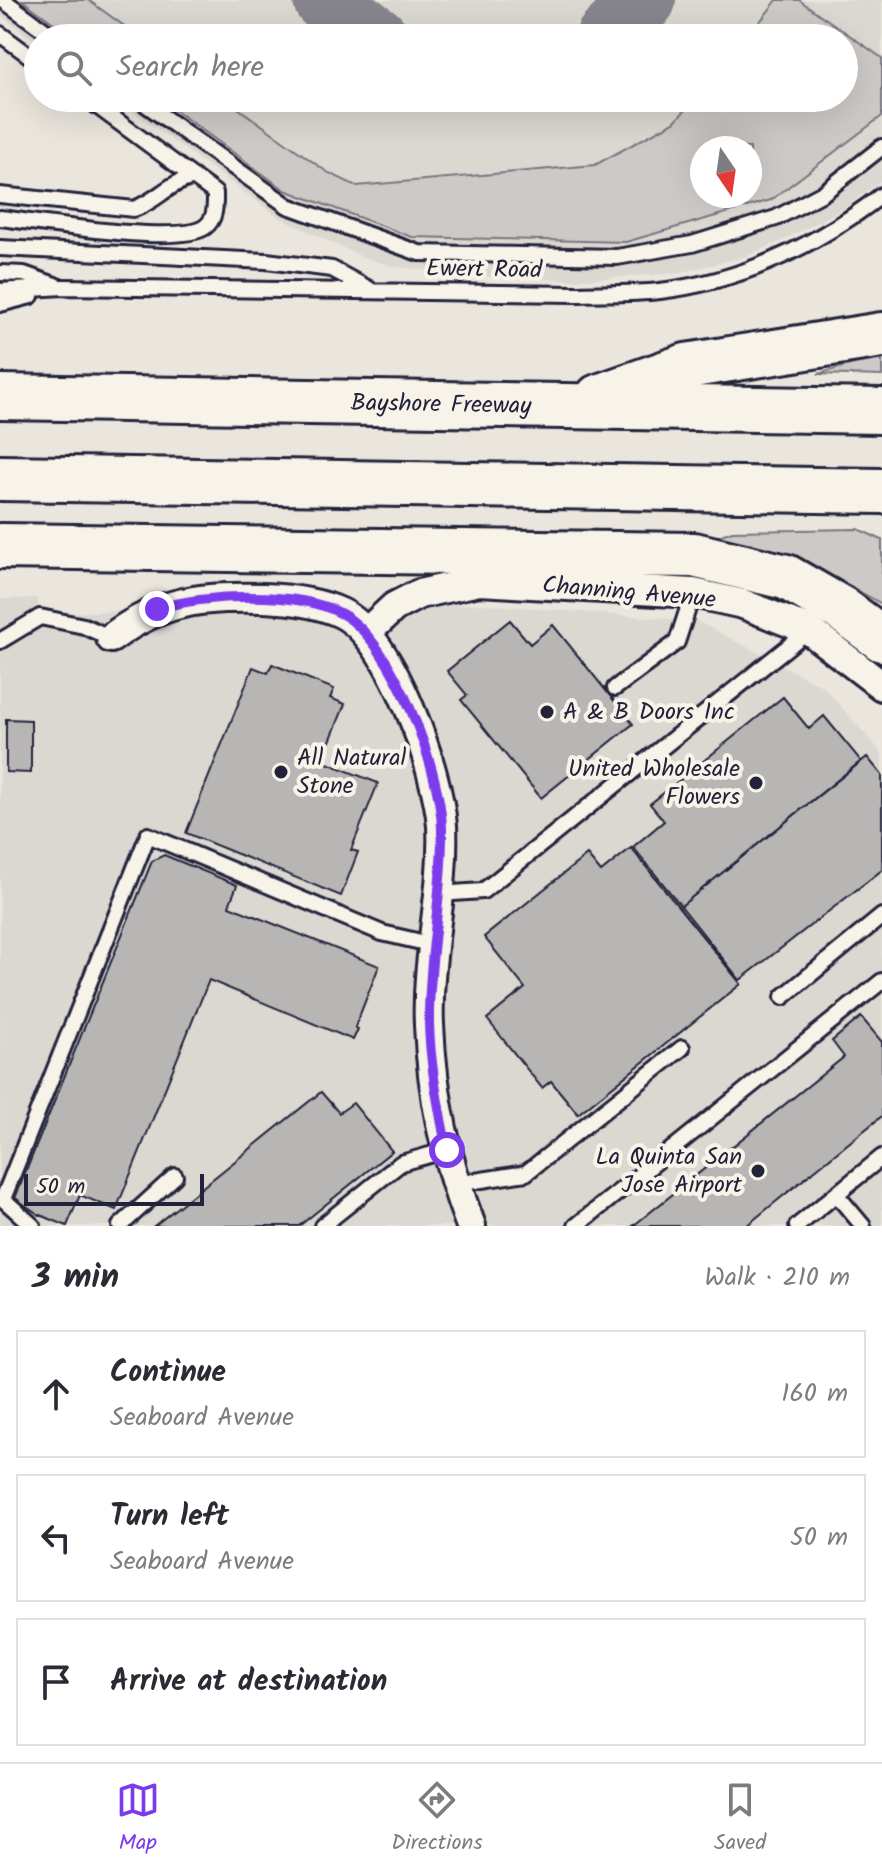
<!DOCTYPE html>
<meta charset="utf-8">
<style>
body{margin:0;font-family:Kalam,sans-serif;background:#f7f7f7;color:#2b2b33}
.compass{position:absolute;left:690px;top:136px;width:72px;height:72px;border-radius:50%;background:#fff;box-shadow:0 8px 32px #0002;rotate:167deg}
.scale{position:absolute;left:24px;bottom:20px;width:180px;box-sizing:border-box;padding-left:8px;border:4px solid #22223b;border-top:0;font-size:22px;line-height:28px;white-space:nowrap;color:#22223b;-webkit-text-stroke:6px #f7f3e8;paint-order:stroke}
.stop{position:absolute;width:24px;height:24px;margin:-18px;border:6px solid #7c3aed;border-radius:50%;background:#fff}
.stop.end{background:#7c3aed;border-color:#fff;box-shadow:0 2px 8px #0008}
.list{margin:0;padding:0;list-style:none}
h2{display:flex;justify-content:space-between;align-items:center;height:104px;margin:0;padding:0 32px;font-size:34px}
h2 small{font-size:26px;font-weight:400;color:#7c7c81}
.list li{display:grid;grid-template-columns:52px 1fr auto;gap:24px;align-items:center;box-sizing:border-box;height:128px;margin:0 16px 16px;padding:0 16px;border:2px solid #e1e1e2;border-radius:0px}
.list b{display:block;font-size:30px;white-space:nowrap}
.list p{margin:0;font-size:26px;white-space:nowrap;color:#7c7c81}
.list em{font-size:26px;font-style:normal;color:#7c7c81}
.icon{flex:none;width:44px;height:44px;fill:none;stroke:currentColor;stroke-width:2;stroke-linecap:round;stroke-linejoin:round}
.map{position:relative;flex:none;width:882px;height:1226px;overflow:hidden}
.search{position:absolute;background:#fff;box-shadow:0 8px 32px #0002;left:24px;right:24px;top:24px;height:88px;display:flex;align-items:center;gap:20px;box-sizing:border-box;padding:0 28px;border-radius:44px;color:#7c7c81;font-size:30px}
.sheet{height:536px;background:#fff}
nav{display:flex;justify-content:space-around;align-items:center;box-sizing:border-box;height:112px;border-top:2px solid #e1e1e2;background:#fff;font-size:22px;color:#7c7c81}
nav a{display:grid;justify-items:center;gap:4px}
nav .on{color:#7c3aed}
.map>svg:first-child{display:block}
</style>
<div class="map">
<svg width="882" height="1226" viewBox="0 0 882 1226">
<rect width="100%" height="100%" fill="#eae6de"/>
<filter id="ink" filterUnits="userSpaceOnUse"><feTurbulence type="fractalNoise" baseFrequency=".0125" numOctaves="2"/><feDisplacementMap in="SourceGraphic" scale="16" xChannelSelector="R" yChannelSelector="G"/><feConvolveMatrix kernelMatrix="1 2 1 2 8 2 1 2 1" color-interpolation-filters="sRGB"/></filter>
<g filter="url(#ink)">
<path fill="#dbd8d2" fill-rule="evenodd" d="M0,0H882V180L843,209L778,243L744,257L679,273L573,280L470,276L392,266L362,257L280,218L114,98H844V38H38V43L0,15ZM702,148H750V196H702Z
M37,598L40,613L481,604L697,621L824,687L882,753V1226H0V599Z"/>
<path fill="#cdc9c6" stroke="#787680" stroke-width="2" fill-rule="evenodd" d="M22,0H88L141,38H74Z
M777,0H799L882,58V116L771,200L626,242L412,237L285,190L158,98H224L327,172L356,186L595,165L674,122L697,98H844V38H747ZM750,148V196H702V148Z
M882,356V376L818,374Z
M858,529L882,540V604L828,574L713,538L732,531Z"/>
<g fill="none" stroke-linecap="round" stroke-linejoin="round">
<path stroke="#86848c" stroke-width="64" d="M325,0L377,38
M607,38L644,0"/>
</g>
<path fill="#b8b6b5" stroke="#22223b" stroke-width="2" d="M510,620L530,644L553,625L633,724L541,798L461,700L467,695L447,671Z
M272,664L334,689L330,698L345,704L322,761L378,783L351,850L358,852L341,896L186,833L253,667L268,673Z
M783,697L809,729L824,716L861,761L681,906L633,847L664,821L650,804Z
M6,719L31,720V773L6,772Z
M867,757L882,775V870L740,980L681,906Z
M631,848L741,984L578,1114L551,1081L542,1088L487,1019L525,988L484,937L587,855L601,872Z
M164,855L237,885L229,906L379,966L355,1027L358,1029L353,1040L209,980L116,1210L80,1195L67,1226L38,1214L15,1198L152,861Z
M861,1017L882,1042V1116L746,1226H633L844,1057L832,1041Z
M321,1092L339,1113L353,1103L392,1151L299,1226H154Z"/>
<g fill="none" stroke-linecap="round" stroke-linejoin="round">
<g stroke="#22223b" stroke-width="20">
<path id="service" d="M3,0L55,38
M0,34L38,62
M137,98L288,206L419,253L617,257L692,244L776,218L823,193L882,147
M0,195L134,209C159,200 166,184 194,177
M0,218C37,222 179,246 205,227C216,219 215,205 215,193L86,98
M0,248L266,261L332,269L369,289
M0,273L24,274L55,285
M0,291L63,287L574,294C602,293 632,294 660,291C742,281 817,245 882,195
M0,304L31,296
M0,641L40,617L84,626L111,638
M615,688L677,642L693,593
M438,894L483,891L809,630
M783,997L882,916
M456,1184L526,1173L682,1048
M836,1194L863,1226
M33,1226L3,1199L148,835L382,933L434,945
M120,1226L175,1176
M322,1226L401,1163L447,1150
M576,1226L882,981
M797,1226L882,1157"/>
</g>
<g stroke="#22223b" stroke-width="34">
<path id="minor" d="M366,633L394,607L419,594L479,581L693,593L743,604L809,630L882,686
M111,638C163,599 201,597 264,598C288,599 320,603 341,613C393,638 438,772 442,826C445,892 426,959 429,1025C432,1094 446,1162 471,1226"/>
</g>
<g stroke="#22223b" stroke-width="50">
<path id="motorway" d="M0,397L882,411
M598,397L686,366L882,335
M0,478L882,491
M0,546L694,555L786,577L840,608L882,639"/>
</g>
<use href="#service" stroke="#f7f3e8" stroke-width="14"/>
<use href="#minor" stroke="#f7f3e8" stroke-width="28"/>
<use href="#motorway" stroke="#f7f3e8" stroke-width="44"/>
</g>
</g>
<g fill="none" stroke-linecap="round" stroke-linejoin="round" filter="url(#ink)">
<path stroke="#7c3aed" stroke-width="10" d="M157,609C203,594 299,590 342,614C394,642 441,772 442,829C443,894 428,959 429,1023C430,1066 439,1108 447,1150"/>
</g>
<g fill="#22223b" stroke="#f7f3e8" stroke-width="3">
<circle cx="547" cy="712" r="8"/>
<circle cx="281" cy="772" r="8"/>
<circle cx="756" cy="783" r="8"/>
<circle cx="758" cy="1171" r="8"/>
</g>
<g text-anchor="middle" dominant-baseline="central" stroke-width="8" stroke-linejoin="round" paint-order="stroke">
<g font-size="24" fill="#22223b" stroke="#f7f3e8">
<text transform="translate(484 270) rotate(1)">Ewert Road</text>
<text transform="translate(441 405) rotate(1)">Bayshore Freeway</text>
<text transform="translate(629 593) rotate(5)">Channing Avenue</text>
</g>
<g font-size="24" fill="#22223b" stroke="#f7f3e8" text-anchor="start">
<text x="563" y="712">A &amp; B Doors Inc</text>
<text x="297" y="758">All Natural<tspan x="297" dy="28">Stone</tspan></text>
<text x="740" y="769" text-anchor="end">United Wholesale<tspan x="740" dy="28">Flowers</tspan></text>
<text x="742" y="1157" text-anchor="end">La Quinta San<tspan x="742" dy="28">Jose Airport</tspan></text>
</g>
</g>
</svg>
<svg class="compass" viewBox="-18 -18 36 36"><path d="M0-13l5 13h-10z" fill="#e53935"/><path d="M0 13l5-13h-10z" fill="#7c7c81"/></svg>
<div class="scale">50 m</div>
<div class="stop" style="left:447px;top:1150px"></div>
<div class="stop end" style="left:157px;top:609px"></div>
<div class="search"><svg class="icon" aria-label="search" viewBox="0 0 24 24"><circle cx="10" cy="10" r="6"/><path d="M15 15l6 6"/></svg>Search here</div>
</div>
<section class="sheet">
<h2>3 min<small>Walk · 210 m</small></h2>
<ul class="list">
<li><svg class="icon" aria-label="ahead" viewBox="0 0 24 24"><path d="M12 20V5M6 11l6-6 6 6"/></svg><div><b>Continue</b><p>Seaboard Avenue</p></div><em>160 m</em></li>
<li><svg class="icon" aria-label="left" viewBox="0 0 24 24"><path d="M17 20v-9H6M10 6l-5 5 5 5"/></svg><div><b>Turn left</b><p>Seaboard Avenue</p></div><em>50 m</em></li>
<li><svg class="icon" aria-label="arrive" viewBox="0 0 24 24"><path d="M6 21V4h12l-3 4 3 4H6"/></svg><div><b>Arrive at destination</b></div></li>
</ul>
</section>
<nav>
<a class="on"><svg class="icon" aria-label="map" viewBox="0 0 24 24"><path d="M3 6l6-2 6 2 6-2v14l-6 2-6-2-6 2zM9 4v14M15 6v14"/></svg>Map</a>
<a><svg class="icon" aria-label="directions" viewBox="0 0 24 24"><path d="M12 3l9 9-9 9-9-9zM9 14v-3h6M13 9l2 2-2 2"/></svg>Directions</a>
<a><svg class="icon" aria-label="saved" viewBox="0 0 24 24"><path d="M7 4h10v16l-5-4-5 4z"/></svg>Saved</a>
</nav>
